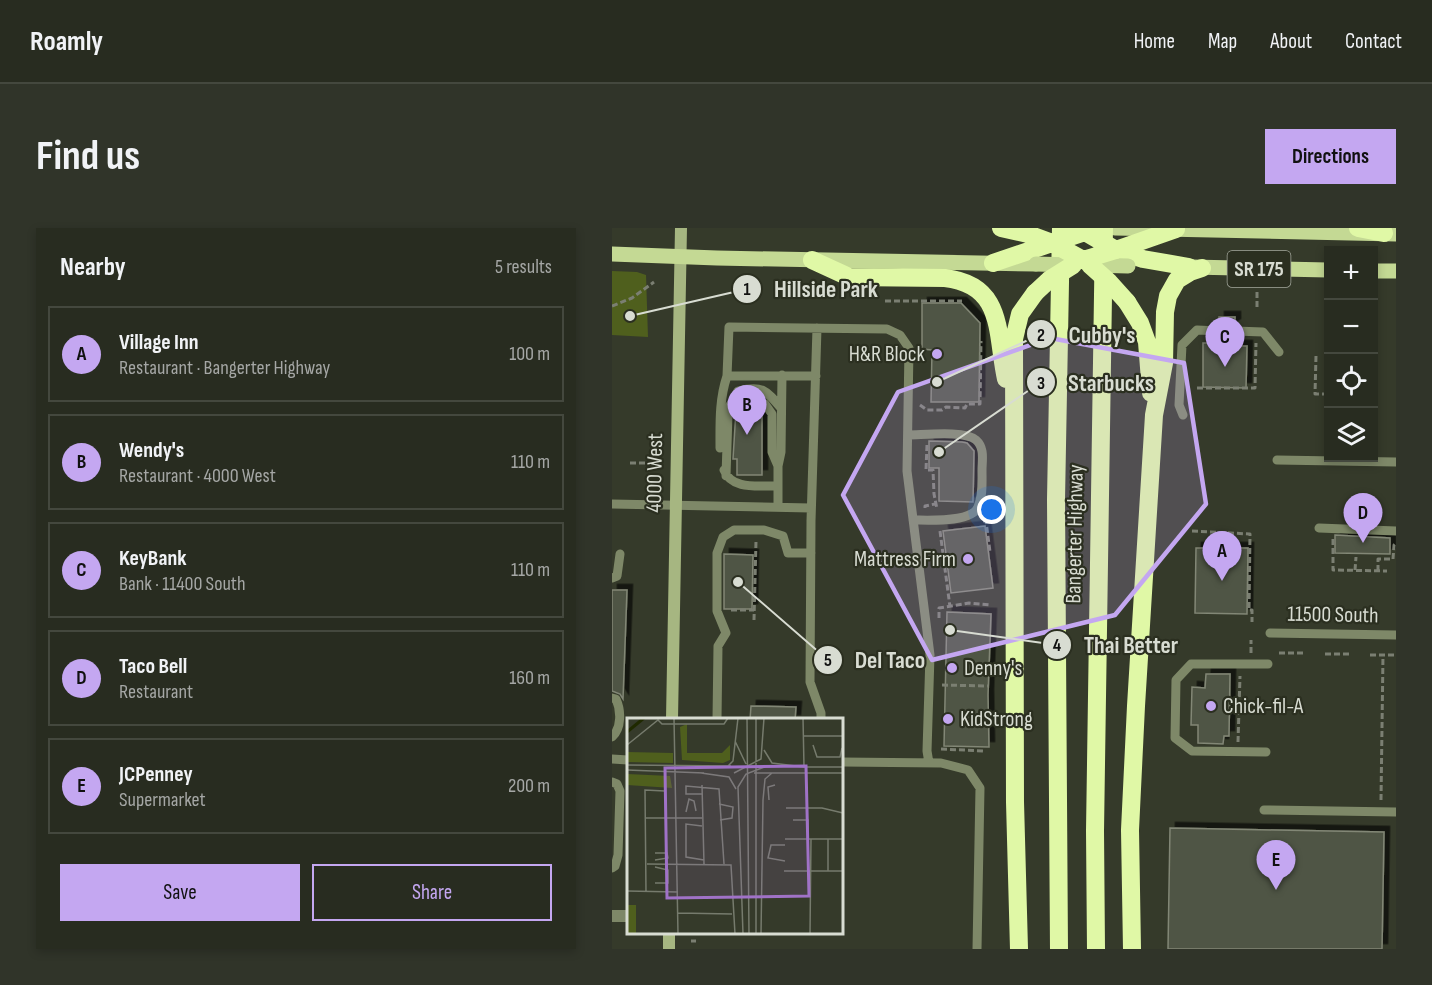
<!DOCTYPE html>
<meta charset="utf-8">
<style>
body{margin:0;font-family:"Sofia Sans Condensed",sans-serif;background:#303429;color:#f1f3f6}
.controls{position:absolute;right:18px;top:18px;display:grid;overflow:hidden;border-radius:0px;box-shadow:0 3px 9px #0003}
.controls button{width:54px;height:54px;display:grid;place-items:center;padding:0;border:0;border-bottom:2px solid #44483e;background:#282c20;color:#f1f3f6;font:30px sans-serif}
.you{position:absolute;left:380px;top:282px;width:21px;height:21px;margin:-15px;border:4px solid #fff;border-radius:50%;background:#1a73e8;box-shadow:0 0 0 9px #1a73e833}
.badge{display:grid;place-items:center;width:39px;height:39px;border-radius:50%;background:#c4a7f1;color:#111;font-size:20px;font-weight:700}
.pin{position:absolute;translate:-50% -50px;filter:drop-shadow(0 2px 3px #0008)}
.pin::after{content:'';position:absolute;top:32px;width:21px;height:18px;background:inherit;clip-path:polygon(0 0,100% 0,50% 100%)}
.list{margin:0;padding:0;list-style:none}
h2{display:flex;justify-content:space-between;align-items:center;height:78px;margin:0;padding:0 24px;font-size:26px}
h2 small{font-size:20px;font-weight:400;color:#a5a7a5}
.list li{display:grid;grid-template-columns:39px 1fr auto;gap:18px;align-items:center;box-sizing:border-box;height:96px;margin:0 12px 12px;padding:0 12px;border:2px solid #44483e;border-radius:0px}
.list b{display:block;font-size:22px;white-space:nowrap}
.list p{margin:0;font-size:20px;white-space:nowrap;color:#a5a7a5}
.list em{font-size:20px;font-style:normal;color:#a5a7a5}
.actions{display:flex;gap:12px;padding:18px 24px}
.actions a{flex:1;padding:14px 0;border:2px solid #c4a7f1;border-radius:0px;text-align:center;font-size:21px;color:#c4a7f1}
.actions .main{background:#c4a7f1;color:#111}
.icon{flex:none;width:33px;height:33px;fill:none;stroke:currentColor;stroke-width:2;stroke-linecap:round;stroke-linejoin:round}
.map{position:relative;flex:none;width:784px;height:721px;overflow:hidden;border-radius:0px}
header{display:flex;align-items:center;gap:36px;box-sizing:border-box;height:84px;padding:0 30px;background:#282c20;border-bottom:2px solid #44483e}
header strong{font-size:28px}
nav{display:flex;gap:33px;margin-inline-start:auto;font-size:21px}
.intro{display:flex;align-items:center;justify-content:space-between;box-sizing:border-box;height:144px;padding:0 36px}
h1{margin:0;font-size:42px}
.button{padding:15px 27px;border-radius:0px;background:#c4a7f1;color:#111;font-size:21px;font-weight:700}
main{display:flex;gap:36px;padding:0 36px}
aside{flex:1;background:#282c20;border-radius:0px;box-shadow:0 3px 9px #0003}
.map>svg:first-child{display:block}
</style>
<header>
<strong>Roamly</strong>
<nav><a>Home</a><a>Map</a><a>About</a><a>Contact</a></nav>
</header>
<div class="intro"><h1>Find us</h1><a class="button">Directions</a></div>
<main>
<aside>
<h2>Nearby<small>5 results</small></h2>
<ul class="list">
<li><span class="badge">A</span><div><b>Village Inn</b><p>Restaurant · Bangerter Highway</p></div><em>100 m</em></li>
<li><span class="badge">B</span><div><b>Wendy's</b><p>Restaurant · 4000 West</p></div><em>110 m</em></li>
<li><span class="badge">C</span><div><b>KeyBank</b><p>Bank · 11400 South</p></div><em>110 m</em></li>
<li><span class="badge">D</span><div><b>Taco Bell</b><p>Restaurant</p></div><em>160 m</em></li>
<li><span class="badge">E</span><div><b>JCPenney</b><p>Supermarket</p></div><em>200 m</em></li>
</ul>
<div class="actions"><a class="main">Save</a><a>Share</a></div>
</aside>
<div class="map">
<svg width="784" height="721" viewBox="0 0 784 721">
<defs>
<filter id="shadow"><feDropShadow dx="5.5" dy="-5.5" stdDeviation="0" flood-color="#0009"/></filter>
</defs>
<rect width="100%" height="100%" fill="#353a2a"/>
<path fill="#4f5f1d" d="M0,43L25,44L34,47L36,109L0,107Z"/>
<path fill="#505545" stroke="#828776" stroke-width="1.5" filter="url(#shadow)" d="M310,75H349L368,95L367,174H319L320,122L310,121Z
M607,89H623V96L618,99L617,106L623,110V118H635L634,160L591,159V115H607V110L613,106V99L607,96Z
M124,182H149L150,184V247H125V231H121Z
M317,213L350,214L355,215L362,223L361,274L327,273V240H317Z
M373,298L381,360L339,365L331,303Z
M723,307L778,310V326L723,325Z
M584,320H636L635,386L583,385Z
M112,326L141,327L140,381H112Z
M0,362H15L11,471L8,466L0,463Z
M335,384L379,386L376,467L377,519L332,518Z
M594,446H618L617,508H612L611,516L586,515V497H579L580,459L593,460Z
M139,478L184,479L183,492H138Z
M558,600L772,604L770,721H556Z"/>
<g fill="none" stroke-linecap="round" stroke-linejoin="round">
<path stroke="#7b7f72" stroke-width="3" stroke-dasharray="6 3" stroke-linecap="butt" d="M273,73H350
M0,78L20,70L42,54
M645,79V62
M704,128L703,166H716
M585,160H643L644,115
M308,177L315,182H330L334,179L353,180L355,176H368L369,113
M315,217L314,242H321L322,266L325,281
M18,235H35
M313,280V278L323,276
M371,293H374L378,324
M328,303L338,379
M580,303L638,306L637,382H640V394
M721,311V342L775,343
M743,342L744,329
M766,343V331H781L782,317L784,315
M119,382H142
M327,390V380L357,375L379,377
M142,392L144,313
M639,425V412
M667,425H692
M713,426H738
M758,427H784
M330,457L376,458
M626,514L628,448
M329,521L373,523
M769,572L771,427
M79,713H84"/>
<path stroke="#7e8868" stroke-width="9" d="M205,100L199,293L198,454L209,485V491
M623,103L651,104L667,124
M204,148H115L117,99L275,101L288,107L297,120L295,243L318,427L315,523L317,535
M119,176L126,163C150,157 154,162 169,180
M571,187L567,177L570,117L585,102L607,103
M296,207C311,207 353,202 364,212C373,220 370,232 370,242C370,254 371,268 366,279C360,295 316,292 301,292
M108,220C108,195 107,172 115,148
M665,232L784,234
M112,242C120,263 148,257 166,258
M114,248L116,186L118,177L128,171L153,176L160,186V224L166,238
M0,276L199,280
M166,279V238L169,224L170,147
M707,300L784,303
M0,350L5,348L8,326
M658,405L784,407
M0,470L4,471C9,482 10,500 0,509
M105,491L106,418L114,405L105,383V325L111,309L122,302H152L171,308L176,325H199
M654,524L580,523L563,510L564,452L579,436H656
M0,531L16,532
M230,534L329,535L356,542L368,560L365,721
M0,554L5,556L8,563L6,627L3,638L0,640
M652,582L784,584"/>
<path stroke="#7e8868" stroke-width="12" d="M0,688H16"/>
<path stroke="#a6b681" stroke-width="12" d="M60,491L69,0
M57,721V704"/>
<path stroke="#c4d994" stroke-width="15" d="M503,0L784,6
M0,26L105,30L424,36
M579,39L716,42
M762,43H784"/>
<path stroke="#e0f8a6" stroke-width="18" d="M389,0L416,6L440,15
M746,0L772,5
M504,22L531,31L577,39
M504,22L564,1
M200,32L237,49L333,50C393,57 384,106 394,151
M381,35L440,15
M515,74L528,95L535,114L539,165
M407,721L403,574L402,111L408,86L423,65
M447,721L444,272L449,0
M484,721L483,603L492,0
M520,721L518,602L524,478L542,187L552,135L553,84L556,68L565,52L578,44L590,40"/>
<path stroke="#c4d994" stroke-width="15" d="M424,36L461,37
M478,37L516,38"/>
<path stroke="#e0f8a6" stroke-width="18" d="M440,15L471,32L504,22
M440,15L473,4L504,22
M478,37L497,54L515,74
M423,65L437,52L461,37"/>
</g>
<path fill="#c4a7f1" fill-opacity="0.2" stroke="#c4a7f1" stroke-width="4.5" stroke-linejoin="round" d="M438,110L572,135L594,276L503,387L320,432L231,267L286,164Z"/>
<g fill="#c4a7f1" stroke="#2b2f20" stroke-width="2">
<circle cx="325" cy="126" r="6"/>
<circle cx="356" cy="331" r="6"/>
<circle cx="340" cy="440" r="6"/>
<circle cx="599" cy="478" r="6"/>
<circle cx="336" cy="491" r="6"/>
</g>
<g text-anchor="middle" dominant-baseline="central" stroke-width="4.5" stroke-linejoin="round" paint-order="stroke">
<rect fill="#2b2f20" stroke="#a4a89d" stroke-width="1.5" x="615.5" y="23" width="63" height="36" rx="4.5"/>
<g font-size="21" font-weight="bold" fill="#d8dcd2">
<text x="647" y="41">SR 175</text>
</g>
<g font-size="22" fill="#d8dcd2" stroke="#2b2f20" text-anchor="start">
<text x="313" y="126" text-anchor="end">H&amp;R Block</text>
<text x="344" y="331" text-anchor="end">Mattress Firm</text>
<text x="352" y="440">Denny's</text>
<text x="611" y="478">Chick-fil-A</text>
<text x="348" y="491">KidStrong</text>
</g>
<g font-size="22" fill="#d8dcd2" stroke="#2b2f20">
<text transform="translate(43 245) rotate(-89)">4000 West</text>
<text transform="translate(463 306) rotate(-89)">Bangerter Highway</text>
<text transform="translate(721 387) rotate(1)">11500 South</text>
</g>
</g>
<g transform="translate(15 490)">
<rect width="216" height="216" fill="#353a2a"/>
<path d="M60,6V35H95L103,27V42L96,45L55,42L53,9ZM0,34L46,35V45L0,44ZM0,56L43,58L45,70L0,67ZM0,187H9V216H0Z" fill="#4f5f1d"/>
<path fill="none" stroke="#1f2900" stroke-width="3" d="M0,14L17,0"/>
<path fill="none" stroke="#767b6d" stroke-width="1.5" d="M47,0L51,216M120,0L122,216M176,0L177,49M177,18H216M108,23L119,46M0,27L31,2L35,6H97L101,0M186,27L190,39H213L215,30M137,32L145,45L177,49M0,47L104,48M101,48L106,43L111,0M175,49H216M0,52L77,55M74,55L102,59L109,71M107,55L134,41L137,0M127,55H216M75,67L77,146M75,76H59V68L92,71L97,146M142,82L141,69L148,67M92,86L106,89L105,100L93,102M159,90H195L216,95M59,94L62,81L67,83L69,93M19,100H75M166,102H181V114M75,108L59,106V139L77,142M158,121H216M201,121V153M28,135H40L41,140L28,142M158,143L141,140L144,127H158M20,146L104,147L108,216M28,149L41,152V165H28M157,153H216M0,173L51,174M19,174L18,72L38,73M51,195L105,196M116,216L111,69L119,56L140,48M129,216V0M134,216L136,82L138,61L145,55M183,216L184,121"/>
<path fill="#a072c7" fill-opacity="0.15" stroke="#a072c7" stroke-width="3" d="M179,48L182,178L40,180L38,50Z"/>
<rect width="216" height="216" fill="none" stroke="#d8dcd2" stroke-width="3"/>
</g>
<path fill="none" stroke="#d8dcd2" stroke-width="2" d="M18 88L135 61M325 154L429 106M327 224L429 154M338 402L445 417M126 354L216 432"/>
<g fill="#d8dcd2" stroke="#2b2f20" stroke-width="2">
<circle cx="18" cy="88" r="6"/>
<circle cx="325" cy="154" r="6"/>
<circle cx="327" cy="224" r="6"/>
<circle cx="338" cy="402" r="6"/>
<circle cx="126" cy="354" r="6"/>
<circle cx="135" cy="61" r="15"/>
<circle cx="429" cy="106" r="15"/>
<circle cx="429" cy="154" r="15"/>
<circle cx="445" cy="417" r="15"/>
<circle cx="216" cy="432" r="15"/>
</g>
<g font-size="18" text-anchor="middle" font-weight="bold" fill="#111">
<text x="135" y="67">1</text>
<text x="429" y="113">2</text>
<text x="429" y="161">3</text>
<text x="445" y="423">4</text>
<text x="216" y="438">5</text>
</g>
<g font-size="24" text-anchor="middle" font-weight="bold" fill="#d8dcd2" stroke="#2b2f20" stroke-width="4.5" stroke-linejoin="round" paint-order="stroke">
<text x="214" y="69">Hillside Park</text>
<text x="490" y="115">Cubby's</text>
<text x="499" y="163">Starbucks</text>
<text x="519" y="425">Thai Better</text>
<text x="278" y="440">Del Taco</text>
</g>
</svg>
<div class="controls">
<button>+</button>
<button>−</button>
<button><svg class="icon" aria-label="locate" viewBox="0 0 24 24"><circle cx="12" cy="12" r="6"/><path d="M12 2v4M12 18v4M2 12h4M18 12h4"/></svg></button>
<button><svg class="icon" aria-label="layers" viewBox="0 0 24 24"><path d="M12 4l9 5-9 5-9-5zM3 14l9 5 9-5"/></svg></button>
</div>
<div class="you"></div>
<div class="pin badge" style="left:610px;top:353px">A</div>
<div class="pin badge" style="left:135px;top:207px">B</div>
<div class="pin badge" style="left:613px;top:139px">C</div>
<div class="pin badge" style="left:751px;top:315px">D</div>
<div class="pin badge" style="left:664px;top:662px">E</div>
</div>
</main>
